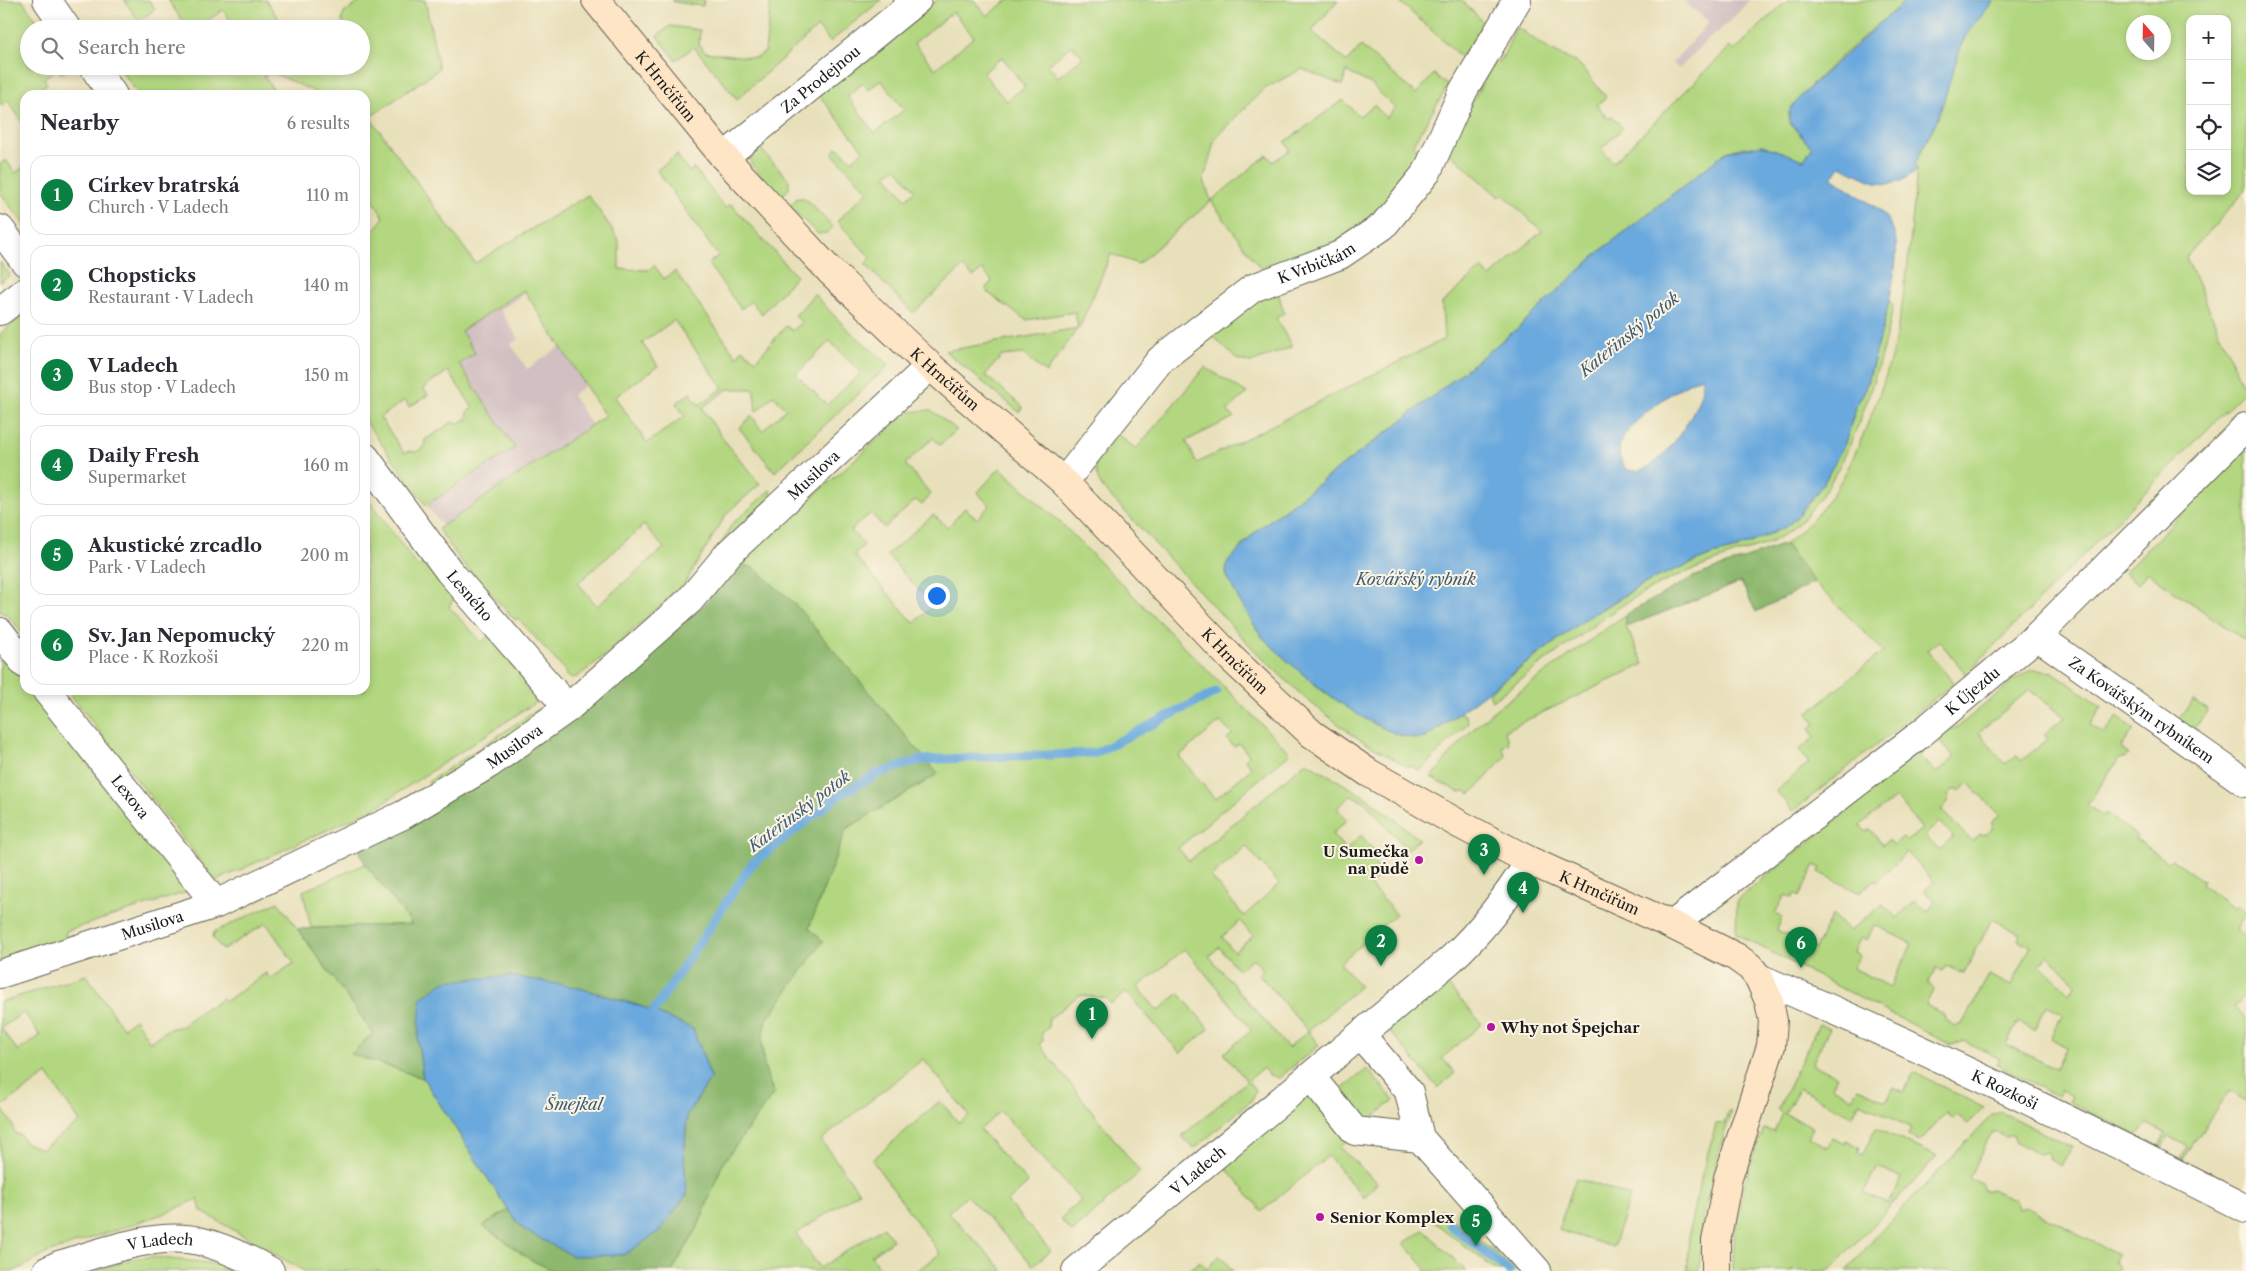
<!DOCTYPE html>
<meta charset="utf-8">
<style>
body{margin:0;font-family:"Libre Caslon Text",serif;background:#f2f2f3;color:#2b2b33}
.controls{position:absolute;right:15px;top:15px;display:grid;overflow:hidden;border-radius:10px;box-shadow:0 2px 8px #0003}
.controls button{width:45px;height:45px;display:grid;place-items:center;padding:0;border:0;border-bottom:1px solid #e1e1e2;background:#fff;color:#2b2b33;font:25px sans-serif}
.compass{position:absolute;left:2126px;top:15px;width:45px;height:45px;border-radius:50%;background:#fff;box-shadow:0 2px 8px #0003;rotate:340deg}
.you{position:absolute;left:936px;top:595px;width:18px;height:18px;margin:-12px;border:4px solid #fff;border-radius:50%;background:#1a73e8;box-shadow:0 0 0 8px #1a73e833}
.badge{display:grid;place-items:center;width:32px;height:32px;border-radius:50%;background:#0b8043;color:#fff;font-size:16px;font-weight:700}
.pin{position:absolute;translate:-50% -41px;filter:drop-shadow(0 1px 2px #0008)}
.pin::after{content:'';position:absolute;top:26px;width:18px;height:15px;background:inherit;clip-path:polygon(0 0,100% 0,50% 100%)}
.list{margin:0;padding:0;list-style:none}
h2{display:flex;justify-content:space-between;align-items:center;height:65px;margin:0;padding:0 20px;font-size:21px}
h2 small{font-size:16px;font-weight:400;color:#7c7c81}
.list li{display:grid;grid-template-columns:32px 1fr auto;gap:15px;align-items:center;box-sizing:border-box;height:80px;margin:0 10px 10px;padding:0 10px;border:1px solid #e1e1e2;border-radius:15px}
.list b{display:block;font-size:19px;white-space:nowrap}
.list p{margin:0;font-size:16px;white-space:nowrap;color:#7c7c81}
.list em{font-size:16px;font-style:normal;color:#7c7c81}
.icon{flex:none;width:28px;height:28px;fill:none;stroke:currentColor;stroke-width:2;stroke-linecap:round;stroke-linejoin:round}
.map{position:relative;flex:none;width:2246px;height:1271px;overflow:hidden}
.search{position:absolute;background:#fff;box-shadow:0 2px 8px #0003;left:20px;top:20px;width:350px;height:55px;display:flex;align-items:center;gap:12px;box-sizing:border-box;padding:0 18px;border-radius:28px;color:#7c7c81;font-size:19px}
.panel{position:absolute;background:#fff;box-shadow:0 2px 8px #0003;left:20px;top:90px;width:350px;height:605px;border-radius:15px}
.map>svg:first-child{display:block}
</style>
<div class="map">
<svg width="2246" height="1271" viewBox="0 0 2246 1271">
<rect width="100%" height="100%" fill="#fcf5e5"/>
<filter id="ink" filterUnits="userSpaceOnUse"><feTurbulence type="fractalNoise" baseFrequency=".02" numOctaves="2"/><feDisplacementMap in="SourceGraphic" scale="10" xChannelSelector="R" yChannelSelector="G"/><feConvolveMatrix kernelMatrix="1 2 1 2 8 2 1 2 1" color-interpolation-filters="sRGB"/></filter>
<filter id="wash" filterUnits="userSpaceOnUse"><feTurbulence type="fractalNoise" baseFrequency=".0096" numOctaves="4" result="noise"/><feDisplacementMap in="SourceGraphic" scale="20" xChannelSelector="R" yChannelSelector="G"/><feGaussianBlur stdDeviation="1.12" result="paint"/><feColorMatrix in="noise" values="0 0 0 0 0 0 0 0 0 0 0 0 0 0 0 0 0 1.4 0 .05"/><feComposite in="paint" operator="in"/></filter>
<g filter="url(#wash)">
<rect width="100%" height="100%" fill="#e8e0ba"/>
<path fill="#d2bfc1" d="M1682,0H1751L1716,34L1715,32L1679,69L1672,63L1709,22Z
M524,289L526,293L500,310L519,339L511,344L527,369L561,346L586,385L572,395L592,425L443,526L426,505L514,448L459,363L460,331Z"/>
<path fill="#b2d780" stroke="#677a4e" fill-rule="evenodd" d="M0,0H22L43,29H29V66H68L70,68L61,74L57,69L44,78L47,84L35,92L36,95H25V126L8,101L0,106Z
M124,0H149L155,9L139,21Z
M168,0H266L280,21L279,29H236L223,10L195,29H188Z
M359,0H425L439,69L370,117L475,263L588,195L612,229L619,242V269L649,270L654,265L664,279L675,271L737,357L742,349L756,360L786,326L793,331L801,322L795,316L814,294L844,326L889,365L775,472L739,428L752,416L762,431L786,409L774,395L756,412L754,389H728L702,408L724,440L760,484L727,513L685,583L608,653L577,677L571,678L565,675L567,673L518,618L515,620L460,560L438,529L605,416L524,290L461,331L475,353L459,364L515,448L426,505L365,421V236L374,230L384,217C381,213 377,208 375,203C371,196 375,189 365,187V95H322L271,72L264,76L277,95H139L118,66H157L160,71L167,66H213L221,77L237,66H361V29H344L342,19L344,13L360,2ZM674,320L723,388L699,405L690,393L676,403L685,416L647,443L615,397L658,366L642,343ZM830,341L861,373L827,405L796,374ZM448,371L473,408L468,411L467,419L459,423L452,422L425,440L424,447L416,452L409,451L404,453L380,417L405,400L409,407L428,395L423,388ZM644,525L664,548L597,606L578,583Z
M672,0H704L703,6L674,2Z
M771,0H881L830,42L818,27L737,99L694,47L676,60L657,36L670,26L700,30L699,44L705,52L756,58L765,52Z
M937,0H974L987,16L1008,0H1338L1312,31L1347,62L1361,46L1416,94L1434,74L1448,86L1413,144L1424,155L1383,209L1324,252L1260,268L1211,201L1138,264L1111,254L1079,329L1078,328L1046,373L1023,354L1002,356L985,375L1023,407L1019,412L945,351L1078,328L1075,312L1026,320L991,295L985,289L992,281L982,270L973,277L963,267L913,313L865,264L871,258L837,221L868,191L832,153L838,147L852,161L863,150L818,94ZM953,12L974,37L935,69L914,43ZM1072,45L1083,57L1058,77L1048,65ZM1002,57L1025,87L1006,101L983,73ZM1302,69L1342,85L1347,72L1371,84L1395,108L1386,118L1374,105L1359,116L1343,100L1285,142L1290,150L1273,162L1267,155L1211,201L1204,180L1215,138L1264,89ZM881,80L904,110L875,133L847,96L863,83L868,90ZM896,167L915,190L906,199L886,175Z
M1398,0H1462L1484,23L1461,57Z
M1787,0H1906C1884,20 1793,93 1788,117L1791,125L1812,148L1804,160L1744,147L1726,152L1599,252L1518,328L1395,426L1257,530L1243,544L1226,568L1229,580L1261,636L1321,690L1352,710L1425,738L1460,713L1466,716L1468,723L1420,771L1409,765L1408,767L1354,736L1306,699L1259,655L1102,487C1087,461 1101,454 1117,434L1136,449L1205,367L1247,393L1227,411L1234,417L1186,441L1197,463L1444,339L1442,303L1482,268L1490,277L1542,231L1503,194L1499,197L1458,160L1445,152L1493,64L1500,61C1508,50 1509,39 1517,27L1545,47L1580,65L1606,97L1597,105L1608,119L1612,116L1623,128L1601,149L1614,162L1730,47L1734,51Z
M1994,0H2246V190L2186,257L2245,391L1966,674L1939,641L1927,651L1954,683L1793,811L1776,791L1809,763L1799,750L1815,737L1809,729L1815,724L1807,714L1883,651L1814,582L1785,544C1828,510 1845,479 1865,430C1875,406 1884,383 1891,358C1907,296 1911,232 1917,169L1915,164L1938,118L1962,43L1967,34ZM2190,19H2227V191H2190ZM2134,22H2164V52H2134Z
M758,146L789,180V189L780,197L751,164V156Z
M677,155L689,172L694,168L725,208L731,204L796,276L762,314L751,301L741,309L708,264L718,256L657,170Z
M6,160L15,173L25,166V226L0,192V164Z
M797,198H805L833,227L827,233L818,234L789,206Z
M0,262L10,275L0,282Z
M1277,289L1284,313L1276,318L1292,347L1251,363L1236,359L1210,333L1265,293Z
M1889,300L1893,306C1878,376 1842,505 1775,540C1763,547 1749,549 1736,554C1708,564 1679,574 1652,588C1626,601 1603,618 1580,636C1550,657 1521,679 1492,701L1489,692L1587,618L1655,578L1712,555L1737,549L1787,526L1799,515L1824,483L1845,443L1857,404L1864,392L1871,372Z
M25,314V637L8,615L0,612V334Z
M931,410L957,430L940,445L933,438L905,464L931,494L922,505L916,500L884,528L871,513L851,530L864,545L854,555L914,623L933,606L887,555L933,515L948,527L965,508L977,519L990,505L977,493L1000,468L1060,522L1290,753L1178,848L1189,861L1306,762L1369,799L1419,839L1407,850L1365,802L1351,795L1337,808L1347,820L1332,834L1346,850L1361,835L1376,853L1370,859L1382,872L1370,885L1396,914L1340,963L1360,986L1308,1031L1319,1045L1279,1078L1269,1075L1263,1068L1248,1081L1255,1090L1252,1100L1194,1149L1182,1136L1247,1081L1224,1053L1252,1030L1185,949L1138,987L1158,1011L1179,993L1209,1029L1180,1053L1126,992L1111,1004L1106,998L1079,995L1049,1019L1048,1028L1042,1033L1043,1041L1039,1044L1140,1172L1072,1232L1060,1219L1081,1200L1000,1111L980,1130L1028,1183L1007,1202L1051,1251L1033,1265L967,1196L948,1212L1004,1271H916L940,1254L872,1160L940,1101L959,1123L969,1115L923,1059L821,1140L859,1192L796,1234L820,1268L884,1227L893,1240L871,1255L882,1271H672L697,1229L723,1163L774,1093L764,1072L762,1033L766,1021L783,995L846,829L938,774L733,562L777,528L909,412ZM1220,722L1232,734L1227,739L1234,747L1239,743L1249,755L1245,760L1252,768L1215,799L1179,756ZM1246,846L1279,884L1244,916L1211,877ZM1240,921L1253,936L1234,952L1222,937ZM1219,947L1238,970L1253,958L1262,969L1258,973L1308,1031L1288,1048L1209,956Z
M2246,447V641L2147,572L2138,584L2124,573Z
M770,490L773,497L717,552L732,524Z
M371,503L418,567L426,561L433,573L455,596L449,607L482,642L491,634L542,698L375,808L216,881L67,690H365V508Z
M1625,615L1626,627L1644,664L1504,731L1509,743L1502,747L1506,756L1471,794L1465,791L1459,792L1431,777L1469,733L1493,711Z
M0,651L25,683V690H30L187,892L66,931L65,946L0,967Z
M2035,670L2053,672L2102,707L2090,725L2104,734L2117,717L2134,729L2121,748L2128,754L2126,757L2119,759L2087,805L2104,817L2106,813L2137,836L2135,839L2168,862L2171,859L2203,881L2201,885L2234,909L2237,905L2246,912L2236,930L2246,937V993L2234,1006L2246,1018V1099L2245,1101L2230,1091L2193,1142L2180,1164L2178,1163L2187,1146L2168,1136L2159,1153L2156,1151L2165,1133L2147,1124L2136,1135L2069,1102L2072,1096L2061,1090L2057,1096L1997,1065L2000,1059L1965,1041L1951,1045L1736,934L1737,900L1894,773L1936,734L1958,727L2013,681L2029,671ZM2029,690L2065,717L2044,734L2048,739L2021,761L2017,756L2005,764L1979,732ZM1936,738L1954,757L1937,773L1919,756ZM1968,783L1999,815L1993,822L1992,829L1987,834L1979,835L1972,841L1941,810L1948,802V795L1953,790H1961ZM1896,797L1922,829L1907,841L1903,837L1893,845L1889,840L1882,845L1870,829L1866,832L1860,825ZM1939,822L1953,836L1939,850L1925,836ZM1907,852L1934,882L1924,891L1935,901L1928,912L1914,901L1897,918L1883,904L1850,931L1832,915L1815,949L1777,930L1782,917L1775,913L1785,895L1792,898L1794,894L1799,897L1815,865L1821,868L1819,872L1860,893L1874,880L1877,882ZM1992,919L2020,934L2018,940L2031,946L2011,986L1989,975L1962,1024L1955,1026L1946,1021L1943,1014L1926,1005L1934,988L1928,984L1936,968L1942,971L1946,965L1964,974ZM1877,926L1912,944L1890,987L1853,968L1860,955L1854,952L1861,937L1867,940L1873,927ZM2048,955L2076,984L2069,993L2040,964ZM2047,1005L2063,1014L2050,1038L2067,1047L2056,1069L2006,1044L2018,1022L2034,1030Z
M2193,700L2208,710L2193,730L2178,720Z
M540,708L532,721L433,788L428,782Z
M365,864L413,924L311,928L303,891Z
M278,902L373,1033L351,1054L423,1078L508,1210L484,1226L531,1260L554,1271H304L201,1211L198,1199L163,1214L47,1253L15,1271H0V1002L86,975L123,1028L135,1019L150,1042L168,1029L183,1026L187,1023L186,1022L208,1006L209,1008L223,998L226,1001L266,973L270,979L294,963L266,923L223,950L213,938L214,932ZM24,1012L40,1036L18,1051L1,1028ZM47,1074L80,1122L42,1149L26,1143L20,1135L16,1134L13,1129V1125L1,1107Z
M1444,981L1482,1024L1442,1058L1455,1073L1438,1088L1387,1028Z
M1819,1024L1829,1029L1812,1064L1837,1076L1832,1087L1852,1098L1858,1088L1886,1101L1894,1087L1904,1092L1914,1072L1984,1108L1968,1124L1957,1115L1953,1119L1946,1113L1919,1142L1908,1135L1911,1128L1860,1102L1852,1116L1799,1088L1785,1114L1813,1128L1808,1137L1827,1147L1833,1138L1844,1144L1846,1140L1860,1147L1858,1153L1862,1155L1876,1128L1937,1157L1829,1271H1733C1733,1221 1744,1175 1764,1129L1774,1132L1782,1113L1778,1109ZM1877,1166L1901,1178L1888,1204L1864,1192Z
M1367,1069L1394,1100L1361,1127L1335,1095Z
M1311,1091L1349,1138L1339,1147L1377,1183L1364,1198L1328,1156L1262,1211L1222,1163Z
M1728,1111L1731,1112C1715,1164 1698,1216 1700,1271H1688C1685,1224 1704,1169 1716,1124L1724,1123Z
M2001,1112L2071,1147L2061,1166L2050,1160L2047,1152L2039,1154L2016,1143L2013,1135L2005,1137L1993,1131L1969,1177L1981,1184L1984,1191L1992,1189L2015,1201L2018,1209L2026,1207L2117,1254L2114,1261L2119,1267L2116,1271H1846L1882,1230L1992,1115Z
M1576,1178L1630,1196L1613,1247L1558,1230Z
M1441,1210L1519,1271H1497L1433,1221Z
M1424,1230L1466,1271H1425L1426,1269L1404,1243Z
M1220,1256L1233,1271H1188L1200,1261L1206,1268Z
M151,1257L209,1263L232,1271H91L137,1258Z"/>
<path fill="#8db86e" stroke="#546a45" d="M1785,544L1814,582L1756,612L1741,582L1626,627L1625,615L1693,577Z
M733,562L754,568L793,602L938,774L846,829L809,928L823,941L766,1021C758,1047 763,1069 774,1093L723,1163L697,1229L672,1271H554L531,1260L483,1226L508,1210L524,1230L687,1194L684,1158L687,1115L711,1078L693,1029L640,1006L576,987L418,1041L423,1078L351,1054L373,1033L298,929L412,924L365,864L359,850L584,710L706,603Z"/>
<path fill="#6aa9dd" stroke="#43627c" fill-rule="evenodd" d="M1906,0H1994L1967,34L1962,43L1938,118L1915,164L1917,169C1890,197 1870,179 1840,166L1832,178L1880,210C1887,218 1893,227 1895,237C1903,265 1874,362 1864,392L1857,404L1845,443L1824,483L1799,515L1787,526L1737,549L1712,555L1655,578L1636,588L1587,618L1425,738C1384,746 1290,667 1263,637C1252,625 1233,590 1226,574L1227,563L1257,530L1395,426L1518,328L1599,252L1726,152L1762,145L1804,160L1812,148L1789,121V112L1793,105L1816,81ZM1702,377C1702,382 1702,388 1701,393C1694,417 1655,483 1626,469C1621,462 1617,453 1620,444C1627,422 1681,384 1702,377Z
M509,976L576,987L640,1006L693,1029L711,1078L687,1115L684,1158L687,1194L660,1231L624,1255L573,1256L524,1230L508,1210L423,1078L418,1041L421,998L445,981Z"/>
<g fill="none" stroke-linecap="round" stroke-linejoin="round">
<path stroke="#6aa9dd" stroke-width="9" d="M647,1021L752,864L838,796L877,774L920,760L1095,753L1216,692
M1450,1225L1509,1271"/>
</g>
</g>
<g filter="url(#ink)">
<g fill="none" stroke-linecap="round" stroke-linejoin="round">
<g stroke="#636153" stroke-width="30">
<g id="street">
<path d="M47,0L67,29"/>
<path d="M93,66L113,95"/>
<path id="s1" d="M724,157L917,0"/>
<path d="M0,229L25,262"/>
<path d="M0,311L25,292"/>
<path id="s2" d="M365,457L449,571L568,708"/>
<path id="s3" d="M1064,482L1160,360L1253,288L1340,255L1383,226L1427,172L1463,91L1517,0"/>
<path d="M0,632L25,664"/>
<path id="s4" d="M2037,636L2246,783"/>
<path id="s5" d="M46,690L216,904"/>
<path id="s6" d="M1672,925L1918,736L2037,636L2246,427"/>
<path id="s7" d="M0,974L216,904L403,815L489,764L568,708L690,600L729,553L930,366"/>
<path id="s8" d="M1759,978C1925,1048 2086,1127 2246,1209"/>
<path d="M1361,1035L1409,1092L1420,1138L1537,1271"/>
<path d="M1311,1077L1355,1131L1420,1138"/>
<path id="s9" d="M47,1271L59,1265C100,1253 157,1231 199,1241C225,1247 247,1258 270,1271"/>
<path id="s10" d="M1076,1271L1449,961C1482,931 1506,898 1530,861"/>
</g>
</g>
<g stroke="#636153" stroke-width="30">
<g id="secondary">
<path id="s11" d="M596,0L724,157L830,271L930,366L1064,482L1232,659L1312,734L1369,773L1459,824L1530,861L1672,925L1736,957L1750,967L1759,978L1769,1001L1773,1021L1771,1046L1728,1178L1716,1241V1271"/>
</g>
</g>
<use href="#street" stroke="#fff" stroke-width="28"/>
<use href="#secondary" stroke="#fee5c5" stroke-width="28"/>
</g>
</g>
<g fill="#b5179e" stroke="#fcf5e5" stroke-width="2">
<circle cx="1419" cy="860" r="5"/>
<circle cx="1491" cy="1027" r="5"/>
<circle cx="1320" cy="1217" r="5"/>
</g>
<g text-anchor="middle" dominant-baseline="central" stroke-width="4" stroke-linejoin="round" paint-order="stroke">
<g font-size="15" fill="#1c1c1c" stroke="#fcf5e5">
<text stroke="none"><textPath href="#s1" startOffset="124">Za Prodejnou</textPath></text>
<text stroke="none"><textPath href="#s11" startOffset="111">K Hrnčířům</textPath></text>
<text stroke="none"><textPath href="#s3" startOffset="341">K Vrbičkám</textPath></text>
<text stroke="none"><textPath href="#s11" startOffset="516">K Hrnčířům</textPath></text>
<text stroke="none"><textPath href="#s7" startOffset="970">Musilova</textPath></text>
<text stroke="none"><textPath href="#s2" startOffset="174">Lesného</textPath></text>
<text stroke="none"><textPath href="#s11" startOffset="921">K Hrnčířům</textPath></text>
<text stroke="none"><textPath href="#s6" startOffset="381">K Újezdu</textPath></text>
<text stroke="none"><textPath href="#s4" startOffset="128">Za Kovářským rybníkem</textPath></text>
<text stroke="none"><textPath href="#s7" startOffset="565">Musilova</textPath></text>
<text stroke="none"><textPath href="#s5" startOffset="136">Lexova</textPath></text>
<text stroke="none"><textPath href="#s11" startOffset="1356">K Hrnčířům</textPath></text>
<text stroke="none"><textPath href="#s7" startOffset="160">Musilova</textPath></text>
<text stroke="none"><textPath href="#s8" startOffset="270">K Rozkoši</textPath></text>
<text stroke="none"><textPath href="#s10" startOffset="158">V Ladech</textPath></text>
<text stroke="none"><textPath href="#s9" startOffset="118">V Ladech</textPath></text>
</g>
<g font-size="15" font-weight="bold" fill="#1c1c1c" stroke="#fcf5e5" text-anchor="start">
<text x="1409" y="851" text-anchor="end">U Sumečka<tspan x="1409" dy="17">na půdě</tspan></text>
<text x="1501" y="1027">Why not Špejchar</text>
<text x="1330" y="1217">Senior Komplex</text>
</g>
<g font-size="16" font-style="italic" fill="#3f5b73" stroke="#fcf5e5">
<text transform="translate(1629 334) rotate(-39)">Kateřinský potok</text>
<text x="1416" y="579">Kovářský rybník</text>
<text transform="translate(799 811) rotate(-37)">Kateřinský potok</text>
<text x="574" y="1104">Šmejkal</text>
</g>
</g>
</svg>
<div class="controls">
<button>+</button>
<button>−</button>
<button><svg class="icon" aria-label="locate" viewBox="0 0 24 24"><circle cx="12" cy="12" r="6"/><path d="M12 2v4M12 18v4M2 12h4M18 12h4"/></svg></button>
<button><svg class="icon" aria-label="layers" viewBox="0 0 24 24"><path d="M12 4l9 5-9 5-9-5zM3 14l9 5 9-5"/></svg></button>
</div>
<svg class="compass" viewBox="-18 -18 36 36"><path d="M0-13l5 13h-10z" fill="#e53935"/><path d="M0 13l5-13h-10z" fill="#7c7c81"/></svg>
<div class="you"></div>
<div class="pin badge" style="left:1092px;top:1039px">1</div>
<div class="pin badge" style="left:1381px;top:966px">2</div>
<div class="pin badge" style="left:1484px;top:875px">3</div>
<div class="pin badge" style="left:1523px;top:913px">4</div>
<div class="pin badge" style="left:1476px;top:1246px">5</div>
<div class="pin badge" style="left:1801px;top:968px">6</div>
<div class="search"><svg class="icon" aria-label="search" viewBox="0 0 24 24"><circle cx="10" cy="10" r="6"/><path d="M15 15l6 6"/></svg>Search here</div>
<section class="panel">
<h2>Nearby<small>6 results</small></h2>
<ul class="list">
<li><span class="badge">1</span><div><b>Církev bratrská</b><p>Church · V Ladech</p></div><em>110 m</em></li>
<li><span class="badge">2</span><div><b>Chopsticks</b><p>Restaurant · V Ladech</p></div><em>140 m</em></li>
<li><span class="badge">3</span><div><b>V Ladech</b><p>Bus stop · V Ladech</p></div><em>150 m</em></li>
<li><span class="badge">4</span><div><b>Daily Fresh</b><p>Supermarket</p></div><em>160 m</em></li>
<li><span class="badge">5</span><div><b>Akustické zrcadlo</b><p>Park · V Ladech</p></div><em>200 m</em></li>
<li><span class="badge">6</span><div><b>Sv. Jan Nepomucký</b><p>Place · K Rozkoši</p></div><em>220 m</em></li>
</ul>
</section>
</div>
